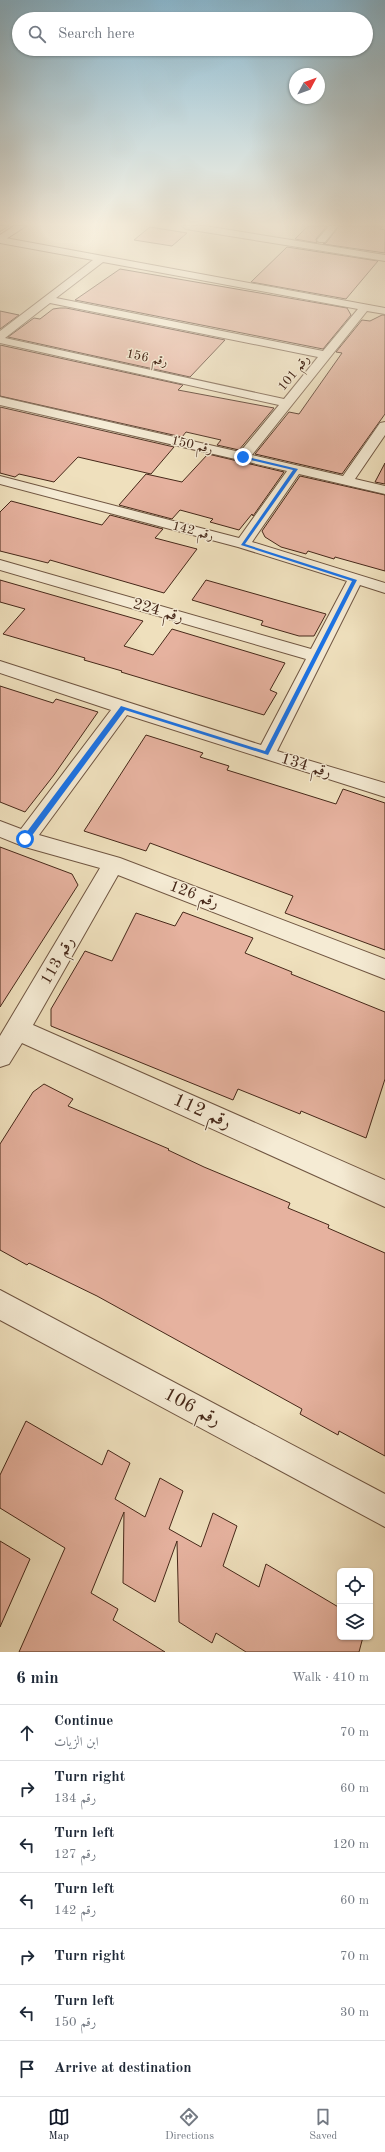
<!DOCTYPE html>
<meta charset="utf-8">
<style>
body{margin:0;font-family:"Old Standard TT",Amiri,serif;background:#f6f6f7;color:#1f2937}
.controls{position:absolute;right:12px;bottom:12px;display:grid;overflow:hidden;border-radius:6px;box-shadow:0 1px 3px #0004}
.controls button{width:36px;height:36px;display:grid;place-items:center;padding:0;border:0;border-bottom:1px solid #e0e1e3;background:#fff;color:#1f2937;font:20px sans-serif}
.compass{position:absolute;left:289px;top:68px;width:36px;height:36px;border-radius:50%;background:#fff;box-shadow:0 1px 3px #0004;rotate:49deg}
.stop{position:absolute;width:12px;height:12px;margin:-9px;border:3px solid #1a73e8;border-radius:50%;background:#fff}
.stop.end{background:#1a73e8;border-color:#fff;box-shadow:0 1px 4px #0008}
.list{margin:0;padding:0;list-style:none}
h2{display:flex;justify-content:space-between;align-items:center;height:52px;margin:0;padding:0 16px;font-size:17px}
h2 small{font-size:13px;font-weight:400;color:#747a83}
.list li{display:grid;grid-template-columns:26px 1fr auto;gap:12px;align-items:center;box-sizing:border-box;height:56px;padding:0 16px;border-top:1px solid #e0e1e3}
.list b{display:block;font-size:15px;white-space:nowrap}
.list p{margin:0;font-size:13px;white-space:nowrap;color:#747a83}
.list em{font-size:13px;font-style:normal;color:#747a83}
.icon{flex:none;width:22px;height:22px;fill:none;stroke:currentColor;stroke-width:2;stroke-linecap:round;stroke-linejoin:round}
.map{position:relative;flex:none;width:385px;height:1652px;overflow:hidden}
.search{position:absolute;background:#fff;box-shadow:0 1px 3px #0004;left:12px;right:12px;top:12px;height:44px;display:flex;align-items:center;gap:10px;box-sizing:border-box;padding:0 14px;border-radius:22px;color:#747a83;font-size:15px}
.sheet{height:444px;background:#fff}
nav{display:flex;justify-content:space-around;align-items:center;box-sizing:border-box;height:56px;border-top:1px solid #e0e1e3;background:#fff;font-size:11px;color:#747a83}
nav a{display:grid;justify-items:center;gap:2px}
nav .on{color:#111827}
.map>svg:first-child{display:block}
</style>
<div class="map">
<svg width="385" height="1652" viewBox="0 0 385 1652">
<rect width="100%" height="100%" fill="#efe0bd"/>
<filter id="stains"><feTurbulence type="fractalNoise" baseFrequency=".005" numOctaves="4"/><feColorMatrix values="0 0 0 0 .2 0 0 0 0 .09 0 0 0 0 .02 0 0 0 .5 -.17"/></filter>
<radialGradient id="worn" r=".72"><stop offset=".6" stop-color="#630" stop-opacity="0"/><stop offset="1" stop-color="#630" stop-opacity=".3"/></radialGradient>
<path fill="#e6b29f" stroke="#462819" d="M308,226H327L316,239L317,243L295,239Z
M339,226H383L380,229L385,230V253L323,244L326,243Z
M150,227L187,233L172,246L134,240Z
M287,247L378,261L346,299L251,282Z
M120,269L347,308L351,315L323,349L75,300Z
M60,308H66L225,340L190,377L8,337L34,318L40,319L53,309Z
M0,311L19,315L0,329Z
M382,315H385V414L342,474L255,454L289,412L299,414L342,353L336,352L362,320L370,321Z
M0,345L183,385L178,390L274,408L239,450L217,445L221,440L186,432L182,437L0,396Z
M0,407L174,447L151,474L78,457L54,482L19,474L15,477L0,473Z
M208,454L284,472L253,516L252,514L239,530L210,522L213,519L180,510L172,519L119,505L146,474L182,482Z
M385,463V484L375,482Z
M300,476L385,495V571L335,557L334,559L308,551L306,554L281,547L265,537L262,531Z
M11,501L102,525L110,515L163,529L155,538L197,549L164,593L50,560L48,563L0,551V512Z
M0,580L143,621L124,646L153,655L172,629L285,663L270,690L277,693L264,715L121,672L122,671L84,660L85,658L3,634L25,609L0,602Z
M206,580L280,601L326,614L314,636H299L261,625L263,621L192,600Z
M0,686L53,703L56,699L98,712L54,775L25,812L0,802Z
M146,735L203,753L200,757L229,766L227,770L336,804L343,789L385,803V950L285,913L293,896L150,843L146,851L84,831Z
M0,847L72,874L78,885L0,1007Z
M183,912L253,938L245,953L292,972L291,974L385,1012V1079L366,1138L301,1111L300,1114L238,1089L233,1100L51,1026V1009L85,951L112,961L136,913L175,926Z
M44,1084L73,1099L68,1106L169,1149L168,1150L204,1167L290,1203L288,1208L329,1225L328,1228L385,1253V1456L339,1431L338,1435L300,1414L302,1409L97,1296L29,1263L27,1265L0,1250V1144L33,1092Z
M26,1421L102,1465L108,1450L130,1463L115,1499L145,1517L160,1478L183,1491L169,1529L201,1547L213,1513L237,1526L223,1566L259,1587L266,1564L340,1608V1637H363L359,1652H246L216,1633L212,1643L179,1622L177,1541L155,1602L123,1583L124,1512L91,1593L118,1609L113,1620L165,1652H19L65,1548L0,1508V1475Z
M0,1541L30,1559L0,1627Z"/>
<g fill="none" stroke-linecap="round" stroke-linejoin="round">
<g stroke="#705642" stroke-width="2">
<path id="street" d="M182,226H205L385,255V261L186,229Z
M329,226H338L325,242H319L317,240Z
M0,237L385,308V314L367,311L252,455L343,476L380,423L385,422V435L355,479L385,486V494L299,474L252,542L385,583V593L360,585L277,751L385,783V797L127,715L39,835L120,858L385,959V979L118,875L33,1025L385,1180V1207L22,1043L9,1064L0,1067V1036L100,868L25,847L0,837V821L21,829L111,710L0,673V661L261,745L306,659L0,570V560L311,649L347,581L238,547L0,484V476L239,538L287,471L0,405V397L240,452L279,405L0,343V331L93,260L0,243ZM103,262L358,309L323,351L56,298ZM50,303L318,357L284,399L5,338Z
M0,1290L385,1494V1527L0,1320Z"/>
</g>
<g stroke="#462819" stroke-width="2">
<path id="secondary" d="M14,226H26L0,243V235Z"/>
</g>
<g stroke="#462819" stroke-width="2">
<path id="primary" d="M0,226H8L0,231Z"/>
</g>
<use href="#street" fill="#f5ebd4" fill-rule="evenodd"/>
<use href="#secondary" fill="#f5ebd4" fill-rule="evenodd"/>
<use href="#primary" fill="#efe0bd" fill-rule="evenodd"/>
</g>
<linearGradient id="sky" x2="0" y2="1"><stop stop-color="#89b8d0"/><stop offset="0.49" stop-color="#f8f1e1"/><stop offset="1" stop-color="#f8f1e1" stop-opacity="0"/></linearGradient>
<rect width="385" height="458" fill="url(#sky)"/>
<path fill="#1a73e8" d="M243,456L298,469L245,544L357,580L268,755L125,710L28,841H23V837L121,706L265,751L352,581L241,545L293,470L242,458Z"/>
<g text-anchor="middle" dominant-baseline="central" stroke-width="3" stroke-linejoin="round" paint-order="stroke">
<g font-size="13" fill="#462819" stroke="#f5ebd4">
<text transform="translate(147 358) rotate(12)">رقم 156</text>
<text transform="translate(294 373) rotate(-51)">رقم 101</text>
<text transform="translate(192 445) rotate(13)">رقم 150</text>
<text transform="translate(193 531) rotate(15)">رقم 142</text>
</g>
<g font-size="16" fill="#462819" stroke="#f5ebd4">
<text transform="translate(158 611) rotate(16)">رقم 224</text>
<text transform="translate(306 766) rotate(17)">رقم 134</text>
<text transform="translate(194 895) rotate(21)">رقم 126</text>
<text transform="translate(58 961) rotate(-60)">رقم 113</text>
</g>
<g font-size="19" fill="#462819" stroke="#f5ebd4">
<text transform="translate(202 1112) rotate(24)">رقم 112</text>
<text transform="translate(192 1408) rotate(28)">رقم 106</text>
</g>
</g>
<rect width="100%" height="100%" filter="url(#stains)"/>
<rect width="100%" height="100%" fill="url(#worn)"/>
</svg>
<div class="controls">
<button><svg class="icon" aria-label="locate" viewBox="0 0 24 24"><circle cx="12" cy="12" r="6"/><path d="M12 2v4M12 18v4M2 12h4M18 12h4"/></svg></button>
<button><svg class="icon" aria-label="layers" viewBox="0 0 24 24"><path d="M12 4l9 5-9 5-9-5zM3 14l9 5 9-5"/></svg></button>
</div>
<svg class="compass" viewBox="-18 -18 36 36"><path d="M0-13l5 13h-10z" fill="#e53935"/><path d="M0 13l5-13h-10z" fill="#747a83"/></svg>
<div class="stop" style="left:25px;top:839px"></div>
<div class="stop end" style="left:243px;top:457px"></div>
<div class="search"><svg class="icon" aria-label="search" viewBox="0 0 24 24"><circle cx="10" cy="10" r="6"/><path d="M15 15l6 6"/></svg>Search here</div>
</div>
<section class="sheet">
<h2>6 min<small>Walk · 410 m</small></h2>
<ul class="list">
<li><svg class="icon" aria-label="ahead" viewBox="0 0 24 24"><path d="M12 20V5M6 11l6-6 6 6"/></svg><div><b>Continue</b><p>ابن الزيات</p></div><em>70 m</em></li>
<li><svg class="icon" aria-label="right" viewBox="0 0 24 24"><path d="M7 20v-9h11M14 6l5 5-5 5"/></svg><div><b>Turn right</b><p>رقم 134</p></div><em>60 m</em></li>
<li><svg class="icon" aria-label="left" viewBox="0 0 24 24"><path d="M17 20v-9H6M10 6l-5 5 5 5"/></svg><div><b>Turn left</b><p>رقم 127</p></div><em>120 m</em></li>
<li><svg class="icon" aria-label="left" viewBox="0 0 24 24"><path d="M17 20v-9H6M10 6l-5 5 5 5"/></svg><div><b>Turn left</b><p>رقم 142</p></div><em>60 m</em></li>
<li><svg class="icon" aria-label="right" viewBox="0 0 24 24"><path d="M7 20v-9h11M14 6l5 5-5 5"/></svg><div><b>Turn right</b></div><em>70 m</em></li>
<li><svg class="icon" aria-label="left" viewBox="0 0 24 24"><path d="M17 20v-9H6M10 6l-5 5 5 5"/></svg><div><b>Turn left</b><p>رقم 150</p></div><em>30 m</em></li>
<li><svg class="icon" aria-label="arrive" viewBox="0 0 24 24"><path d="M6 21V4h12l-3 4 3 4H6"/></svg><div><b>Arrive at destination</b></div></li>
</ul>
</section>
<nav>
<a class="on"><svg class="icon" aria-label="map" viewBox="0 0 24 24"><path d="M3 6l6-2 6 2 6-2v14l-6 2-6-2-6 2zM9 4v14M15 6v14"/></svg>Map</a>
<a><svg class="icon" aria-label="directions" viewBox="0 0 24 24"><path d="M12 3l9 9-9 9-9-9zM9 14v-3h6M13 9l2 2-2 2"/></svg>Directions</a>
<a><svg class="icon" aria-label="saved" viewBox="0 0 24 24"><path d="M7 4h10v16l-5-4-5 4z"/></svg>Saved</a>
</nav>
